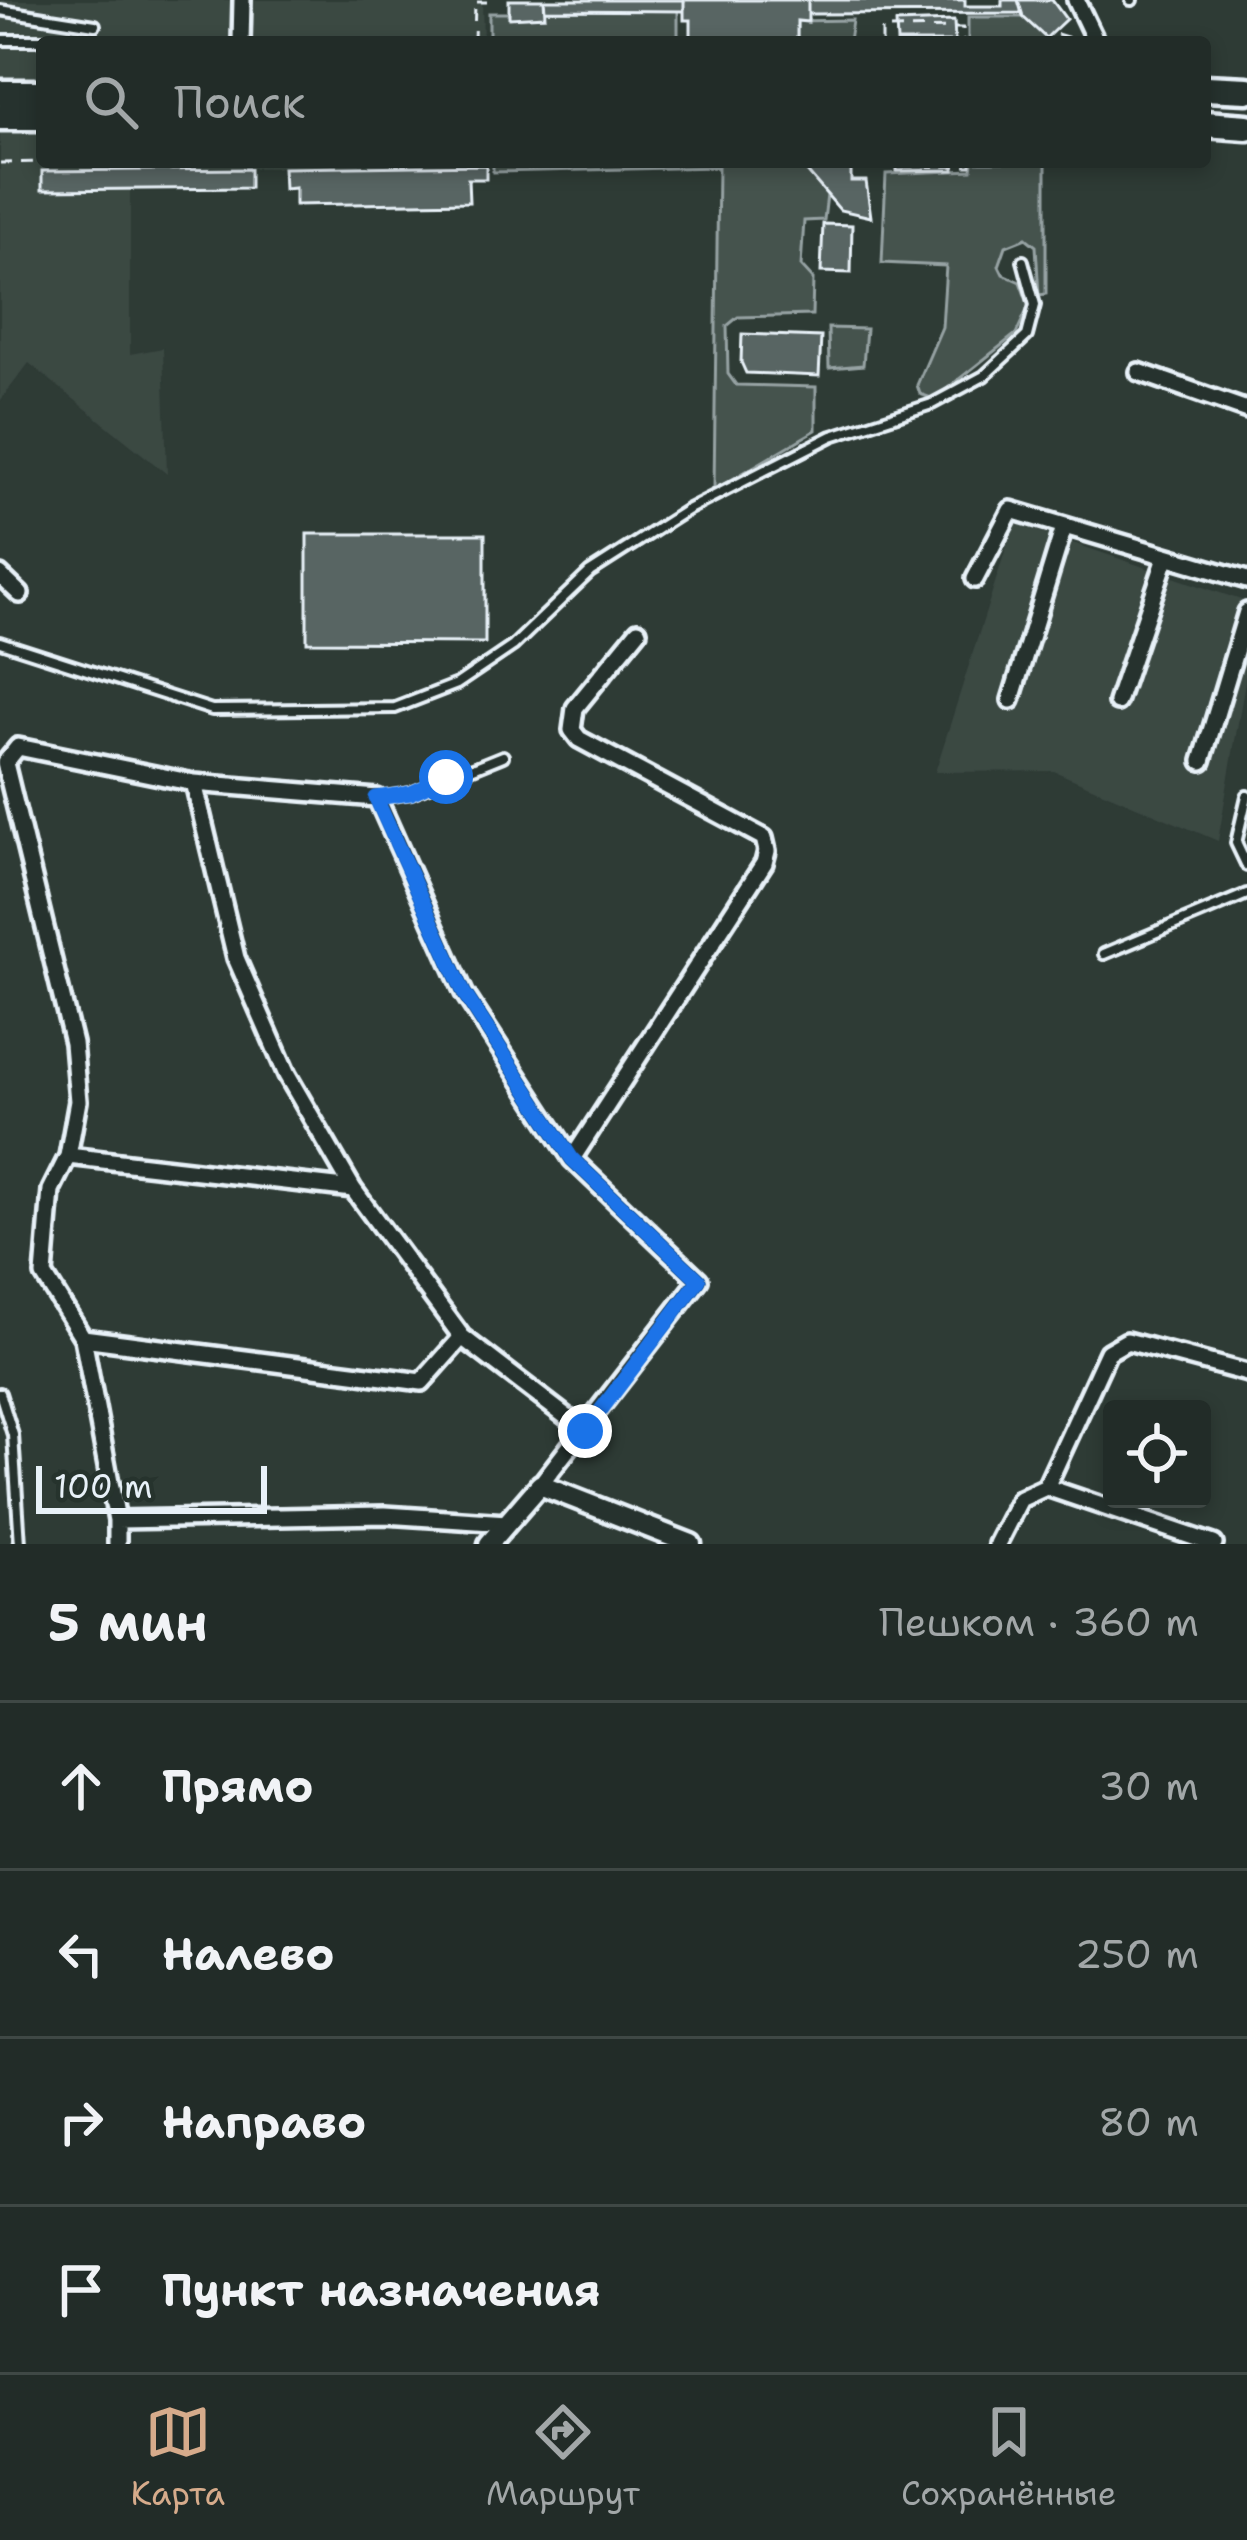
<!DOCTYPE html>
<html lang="ru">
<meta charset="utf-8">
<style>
body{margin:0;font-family:"Shantell Sans",sans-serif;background:#2e3834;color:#f1f3f6}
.controls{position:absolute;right:36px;bottom:36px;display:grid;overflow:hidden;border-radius:12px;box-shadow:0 6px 18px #0003}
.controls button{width:108px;height:108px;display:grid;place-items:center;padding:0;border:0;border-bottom:3px solid #3f4845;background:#222c28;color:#f1f3f6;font:60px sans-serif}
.scale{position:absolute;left:36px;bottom:30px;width:231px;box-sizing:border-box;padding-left:12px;border:6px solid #e8f1f8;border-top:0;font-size:33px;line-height:42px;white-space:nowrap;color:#e8f1f8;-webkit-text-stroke:9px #26332d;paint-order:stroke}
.stop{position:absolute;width:36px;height:36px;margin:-27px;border:9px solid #1a73e8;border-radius:50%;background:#fff}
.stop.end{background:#1a73e8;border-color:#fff;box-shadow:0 3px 12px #0008}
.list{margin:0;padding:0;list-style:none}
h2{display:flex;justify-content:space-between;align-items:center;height:156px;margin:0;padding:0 48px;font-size:51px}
h2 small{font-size:39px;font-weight:400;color:#a2a7a8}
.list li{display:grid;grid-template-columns:78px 1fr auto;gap:36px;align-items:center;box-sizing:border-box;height:168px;padding:0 48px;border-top:3px solid #3f4845}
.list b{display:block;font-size:45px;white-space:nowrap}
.list em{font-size:39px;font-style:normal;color:#a2a7a8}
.icon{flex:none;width:66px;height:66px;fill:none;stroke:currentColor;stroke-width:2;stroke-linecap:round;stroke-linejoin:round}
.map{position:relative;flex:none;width:1247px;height:1544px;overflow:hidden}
.search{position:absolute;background:#222c28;box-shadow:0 6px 18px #0003;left:36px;right:36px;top:36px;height:132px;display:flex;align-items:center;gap:30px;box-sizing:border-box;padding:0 42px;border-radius:12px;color:#a2a7a8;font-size:45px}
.sheet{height:828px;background:#222c28}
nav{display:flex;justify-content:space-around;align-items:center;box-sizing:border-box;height:168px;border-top:3px solid #3f4845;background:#222c28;font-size:33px;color:#a2a7a8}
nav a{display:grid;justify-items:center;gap:6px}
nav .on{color:#d6ab8b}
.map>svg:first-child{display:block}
</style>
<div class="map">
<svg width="1247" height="1544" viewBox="0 0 1247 1544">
<rect width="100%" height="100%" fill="#2e3b35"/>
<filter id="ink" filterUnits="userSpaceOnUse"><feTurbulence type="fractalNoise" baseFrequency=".00833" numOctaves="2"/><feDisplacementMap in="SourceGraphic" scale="24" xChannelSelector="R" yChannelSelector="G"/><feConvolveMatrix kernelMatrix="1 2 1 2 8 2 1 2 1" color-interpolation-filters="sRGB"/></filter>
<g filter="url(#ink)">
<path fill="#3b4843" d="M0,0H482L483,42H42V162L486,165L43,171V190L130,189V354L163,348L167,474L29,363L0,401Z
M1014,523L1247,602V670L1218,841L1054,771L935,772Z"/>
<path fill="#45524e" stroke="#96a2a3" stroke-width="3" d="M545,10H678V42H489V13H509L510,17L544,16Z
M968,17H1023L1050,42H968Z
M852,20L849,42H797V21Z
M493,162H799L827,195L824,220L804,221L801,266L813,279L812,315L738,317L727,326L728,374L736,385L816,387V430L714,490L718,167L493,172Z
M973,162H1046V294L1039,295L1036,246L1026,238L1006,246L999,266L1003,274L1020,282L1029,306L1016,334L934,399L920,394L917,385L942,327L946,266L882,263L886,174L972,170Z
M828,328L866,329L863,365L829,368Z"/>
<path fill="#596563" stroke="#e8f1f8" stroke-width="3" d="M509,0H544L545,16L509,18Z
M544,0H684V11L545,10Z
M684,0H808V22L797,21V42H691V20H684Z
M808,0H965V6H1002V0H1018L1022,13L808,14Z
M1018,0H1052L1066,19L1046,38L1023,17Z
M954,21L955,42H897L896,23Z
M799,162H851V181H866L871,217L840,210Z
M897,162H954V170L897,171Z
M486,165V179H468L469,202L295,205V188L284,189L283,168Z
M250,169V188L42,190V171Z
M823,224L852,225L851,273L821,272Z
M742,334L821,337L819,376L746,373L741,362Z
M307,534H485V643L307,642Z"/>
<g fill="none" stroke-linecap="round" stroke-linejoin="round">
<g stroke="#e8f1f8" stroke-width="16">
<path id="service" d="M1131,0H1132
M0,10L95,25
M0,40H50
M0,642L212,710L395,708L457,684L513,646L590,572L687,510L832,436L932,404L984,376L1027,336L1035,305L1023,261
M1247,796L1236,843L1247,866
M378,798L411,793L503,756
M1104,954L1247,894
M0,1393L13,1435L20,1544"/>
</g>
<g stroke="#e8f1f8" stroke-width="24">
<path id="minor" d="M1076,0L1096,42
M241,42L242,0
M1139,372L1247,410
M0,575L20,594
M975,579L1011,510L1247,580
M1011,700L1064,527
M1117,702L1166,558
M1202,761L1247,612
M194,783L236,958L287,1075L353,1189L462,1337L585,1431
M68,1156L353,1189
M572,1159L764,863L767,851L764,838L579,739L572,730L575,708L638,631
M83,1338L422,1382L462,1337
M1046,1487L1214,1544
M117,1520L385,1515L507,1523
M117,1544V1520L83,1338L44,1275L51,1190L68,1156L78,1101L73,1043L5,763L18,747L194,783L377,798L464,993L572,1159L699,1280L540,1485
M997,1544L1020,1499L1046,1487L1108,1352L1127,1341L1247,1373"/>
</g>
<g stroke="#e8f1f8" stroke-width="27">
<path id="tertiary" d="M489,1544L540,1485L691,1544"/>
</g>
<g stroke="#e8f1f8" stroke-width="33">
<path id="trunk" d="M1205,88L1247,90
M0,93H42
M0,117H42
M1205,124L1247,127"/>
</g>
<path stroke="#e8f1f8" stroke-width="3" stroke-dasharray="12 9" stroke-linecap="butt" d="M1057,34L1080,41
M474,42L475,2H487
M882,42V29L963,28L964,42
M886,162V167L971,166V162
M0,163L42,162"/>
<use href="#service" stroke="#26332d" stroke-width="8"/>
<use href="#minor" stroke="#26332d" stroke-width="15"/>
<use href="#tertiary" stroke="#26332d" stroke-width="18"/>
<use href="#trunk" stroke="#26332d" stroke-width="24"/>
</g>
</g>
<g fill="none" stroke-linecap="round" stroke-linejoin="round" filter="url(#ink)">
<path stroke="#1a73e8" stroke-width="15" d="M446,777L411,793L376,798L464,993L572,1159L699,1280L585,1431"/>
</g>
</svg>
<div class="controls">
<button><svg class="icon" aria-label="locate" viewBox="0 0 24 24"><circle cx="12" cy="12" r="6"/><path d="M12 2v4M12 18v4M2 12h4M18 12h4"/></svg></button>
</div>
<div class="scale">100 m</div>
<div class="stop" style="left:446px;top:777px"></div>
<div class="stop end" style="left:585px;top:1431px"></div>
<div class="search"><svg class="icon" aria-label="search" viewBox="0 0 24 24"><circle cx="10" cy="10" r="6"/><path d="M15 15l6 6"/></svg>Поиск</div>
</div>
<section class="sheet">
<h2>5 мин<small>Пешком · 360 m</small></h2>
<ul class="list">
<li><svg class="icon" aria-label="ahead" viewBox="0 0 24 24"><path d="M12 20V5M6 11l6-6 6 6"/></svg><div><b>Прямо</b></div><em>30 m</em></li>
<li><svg class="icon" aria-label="left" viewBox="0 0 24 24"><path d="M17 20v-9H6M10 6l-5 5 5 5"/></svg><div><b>Налево</b></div><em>250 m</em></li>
<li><svg class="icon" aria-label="right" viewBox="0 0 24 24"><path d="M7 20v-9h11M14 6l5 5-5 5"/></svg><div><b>Направо</b></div><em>80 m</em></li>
<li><svg class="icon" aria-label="arrive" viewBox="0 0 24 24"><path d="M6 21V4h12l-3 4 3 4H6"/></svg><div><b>Пункт назначения</b></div></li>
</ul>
</section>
<nav>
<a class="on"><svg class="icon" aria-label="map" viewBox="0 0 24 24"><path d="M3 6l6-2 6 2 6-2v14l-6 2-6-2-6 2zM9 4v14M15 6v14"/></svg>Карта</a>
<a><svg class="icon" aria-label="directions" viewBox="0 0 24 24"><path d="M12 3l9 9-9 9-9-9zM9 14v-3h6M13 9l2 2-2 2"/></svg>Маршрут</a>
<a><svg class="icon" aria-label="saved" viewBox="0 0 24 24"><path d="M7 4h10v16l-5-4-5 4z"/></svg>Сохранённые</a>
</nav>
